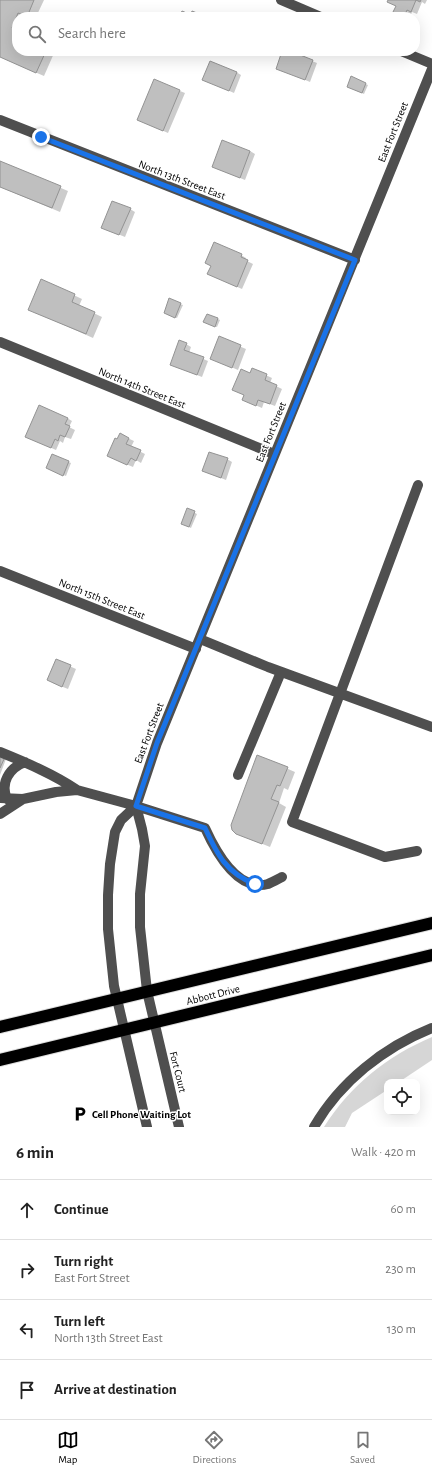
<!DOCTYPE html>
<meta charset="utf-8">
<style>
body{margin:0;font-family:"Alegreya Sans",sans-serif;background:#f2f2f2;color:#222}
.controls{position:absolute;right:12px;bottom:12px;display:grid;overflow:hidden;border-radius:8px;box-shadow:0 4px 16px #0002}
.controls button{width:36px;height:36px;display:grid;place-items:center;padding:0;border:0;border-bottom:1px solid #e0e0e0;background:#fff;color:#222;font:20px sans-serif}
.stop{position:absolute;width:12px;height:12px;margin:-9px;border:3px solid #1a73e8;border-radius:50%;background:#fff}
.stop.end{background:#1a73e8;border-color:#fff;box-shadow:0 1px 4px #0008}
.list{margin:0;padding:0;list-style:none}
h2{display:flex;justify-content:space-between;align-items:center;height:52px;margin:0;padding:0 16px;font-size:17px}
h2 small{font-size:13px;font-weight:400;color:#767676}
.list li{display:grid;grid-template-columns:26px 1fr auto;gap:12px;align-items:center;box-sizing:border-box;height:60px;padding:0 16px;border-top:1px solid #e0e0e0}
.list b{display:block;font-size:15px;white-space:nowrap}
.list p{margin:0;font-size:13px;white-space:nowrap;color:#767676}
.list em{font-size:13px;font-style:normal;color:#767676}
.icon{flex:none;width:22px;height:22px;fill:none;stroke:currentColor;stroke-width:2;stroke-linecap:round;stroke-linejoin:round}
.map{position:relative;flex:none;width:432px;height:1127px;overflow:hidden}
.search{position:absolute;background:#fff;box-shadow:0 4px 16px #0002;left:12px;right:12px;top:12px;height:44px;display:flex;align-items:center;gap:10px;box-sizing:border-box;padding:0 14px;border-radius:16px;color:#767676;font-size:15px}
.sheet{height:292px;background:#fff}
nav{display:flex;justify-content:space-around;align-items:center;box-sizing:border-box;height:56px;border-top:1px solid #e0e0e0;background:#fff;font-size:11px;color:#767676}
nav a{display:grid;justify-items:center;gap:2px}
nav .on{color:#000}
.map>svg:first-child{display:block}
</style>
<div class="map">
<svg width="432" height="1127" viewBox="0 0 432 1127">
<rect width="100%" height="100%" fill="#fff"/>
<path fill="#d6d6d6" d="M432,1037V1060L399,1082H387V1090L352,1113L345,1127H324C350,1086 387,1056 432,1037Z"/>
<path fill="#0003" d="M1,0H44L36,17H17V51H55L44,76L0,57V3Z
M389,0H427L425,4L422,2L417,14L412,12L410,17H400L397,6Z
M283,51H287L317,63L310,82L277,68Z
M236,72L241,75L234,93L209,82Z
M352,78L368,85L364,94L350,88Z
M180,91L185,93L168,133L143,122Z
M250,151L255,154L245,180L213,167Z
M0,162L68,191L60,212L0,187Z
M130,209L135,212L125,237L103,228Z
M241,255L246,258L245,260L253,264L242,289L208,274Z
M42,280L82,299L79,306L102,317L93,338L37,313Z
M180,304L183,305L177,318L167,314Z
M218,319L220,320L217,327L204,322Z
M220,338L246,349L238,370L217,361Z
M186,344L191,347L189,353L208,361L202,377L176,367Z
M253,369L272,378L270,383L282,389L275,406L264,402L262,408L248,402L245,395L233,390L251,374Z
M67,418L72,421L69,427L75,430L71,439L65,437L63,443L60,441L56,450L31,439Z
M121,435L134,441L131,447L145,454L141,463L136,460L133,467L114,459Z
M52,455L71,463L66,476L49,469Z
M227,459L232,462L226,480L203,471Z
M187,509L197,514L191,528L184,525Z
M56,660L76,669L68,689L53,683Z
M0,756L6,759L0,775Z
M258,756L295,772L288,790L284,788L279,803L286,807L270,847L243,836L232,827V822Z"/>
<path fill="#bfbfbf" stroke="#939393" d="M0,0H34L27,17L18,13L12,28L17,30V51H46L36,73L0,57Z
M388,0H421L420,2L416,0L411,12L407,10L404,17H399L392,14L396,6L387,2Z
M182,11L189,14L188,17H179Z
M192,11L207,17H190Z
M282,51H290L313,60L305,80L276,69Z
M210,61L237,72L229,91L202,80Z
M351,76L366,83L362,93L347,87Z
M154,79L180,90L163,131L137,120Z
M222,140L250,151L240,178L212,167Z
M0,161L61,186L52,208L0,187Z
M112,201L131,208L119,235L101,228Z
M214,242L242,254L241,257L248,260L237,287L207,274L211,266L205,263Z
M41,279L75,294L72,302L95,312L86,334L28,310Z
M169,298L181,303L175,318L164,313Z
M207,314L218,318L215,327L203,322Z
M219,336L241,345L232,368L210,359Z
M179,340L187,343L184,350L204,357L197,375L170,365Z
M252,368L267,374L265,380L277,385L270,404L258,400L256,406L242,400L244,395L232,390L241,369L250,373Z
M39,405L68,418L65,424L70,426L65,437L60,435L58,441L55,439L51,448L25,437Z
M120,433L129,438L126,444L141,450L136,461L131,458L127,465L107,456L115,438L117,439Z
M209,452L228,458L221,478L202,471Z
M52,454L69,461L63,476L46,468Z
M187,508L195,511L189,527L181,524Z
M56,659L71,665L62,687L47,680Z
M0,755L5,757L0,768Z
M257,755L288,767L280,786L277,785L271,799L279,802L262,844L236,834L232,830L231,825Z"/>
<g fill="none" stroke-linecap="round" stroke-linejoin="round">
<g stroke="#dbdbdb" stroke-width="14">
<path id="highway" d="M0,1027L432,923
M0,1060L432,955"/>
</g>
<path stroke="#4f4f4f" stroke-width="10" d="M281,0L321,17
M401,51L432,64
M0,120L355,260
M0,342L274,454
M0,571L196,649
M200,639L268,667L432,727
M0,752C27,763 53,774 77,790
M238,775L281,672
M0,798L23,799L56,792L77,790L136,806L205,828C215,850 237,892 268,884C273,882 278,879 282,877
M7,799C0,783 9,768 25,762
M136,806L121,820L115,832L110,864L108,895V929L114,986L147,1127
M0,814L23,799
M417,851L385,857L292,822L418,485
M179,1127L147,991L140,927V894L145,846L142,829L136,806L157,743L432,69
M314,1127C340,1082 384,1047 432,1028"/>
<use href="#highway" stroke="#000" stroke-width="12"/>
</g>
<g fill="none" stroke-linecap="round" stroke-linejoin="round">
<path stroke="#1a73e8" stroke-width="5" d="M41,137L355,260L157,743L136,806L205,828C217,854 226,873 255,884"/>
</g>
<defs>
<g id="parking-bare" transform="scale(1.2)"><path d="M-3.5-5.5H1a3.5 3.5 0 0 1 0 7H-1V5.5H-3.5ZM-1-3.4V-.6H.8a1.4 1.4 0 0 0 0-2.8Z" fill="#000" stroke="#fff" stroke-width="2.5" paint-order="stroke"/></g>
</defs>
<g fill-rule="evenodd">
<use href="#parking-bare" x="80" y="1114"/>
</g>
<g text-anchor="middle" dominant-baseline="central" stroke-width="3" stroke-linejoin="round" paint-order="stroke">
<g font-size="11" fill="#000" stroke="#fff">
<text transform="translate(393 132) rotate(-68)">East Fort Street</text>
<text transform="translate(182 180) rotate(21)">North 13th Street East</text>
<text transform="translate(142 388) rotate(22)">North 14th Street East</text>
<text transform="translate(271 432) rotate(-68)">East Fort Street</text>
<text transform="translate(102 599) rotate(22)">North 15th Street East</text>
<text transform="translate(149 733) rotate(-69)">East Fort Street</text>
<text transform="translate(213 995) rotate(-14)">Abbott Drive</text>
<text transform="translate(178 1072) rotate(76)">Fort Court</text>
</g>
<g font-size="11" font-weight="bold" fill="#000" stroke="#fff" text-anchor="start">
<text x="92" y="1114">Cell Phone Waiting Lot</text>
</g>
</g>
</svg>
<div class="controls">
<button><svg class="icon" aria-label="locate" viewBox="0 0 24 24"><circle cx="12" cy="12" r="6"/><path d="M12 2v4M12 18v4M2 12h4M18 12h4"/></svg></button>
</div>
<div class="stop" style="left:255px;top:884px"></div>
<div class="stop end" style="left:41px;top:137px"></div>
<div class="search"><svg class="icon" aria-label="search" viewBox="0 0 24 24"><circle cx="10" cy="10" r="6"/><path d="M15 15l6 6"/></svg>Search here</div>
</div>
<section class="sheet">
<h2>6 min<small>Walk · 420 m</small></h2>
<ul class="list">
<li><svg class="icon" aria-label="ahead" viewBox="0 0 24 24"><path d="M12 20V5M6 11l6-6 6 6"/></svg><div><b>Continue</b></div><em>60 m</em></li>
<li><svg class="icon" aria-label="right" viewBox="0 0 24 24"><path d="M7 20v-9h11M14 6l5 5-5 5"/></svg><div><b>Turn right</b><p>East Fort Street</p></div><em>230 m</em></li>
<li><svg class="icon" aria-label="left" viewBox="0 0 24 24"><path d="M17 20v-9H6M10 6l-5 5 5 5"/></svg><div><b>Turn left</b><p>North 13th Street East</p></div><em>130 m</em></li>
<li><svg class="icon" aria-label="arrive" viewBox="0 0 24 24"><path d="M6 21V4h12l-3 4 3 4H6"/></svg><div><b>Arrive at destination</b></div></li>
</ul>
</section>
<nav>
<a class="on"><svg class="icon" aria-label="map" viewBox="0 0 24 24"><path d="M3 6l6-2 6 2 6-2v14l-6 2-6-2-6 2zM9 4v14M15 6v14"/></svg>Map</a>
<a><svg class="icon" aria-label="directions" viewBox="0 0 24 24"><path d="M12 3l9 9-9 9-9-9zM9 14v-3h6M13 9l2 2-2 2"/></svg>Directions</a>
<a><svg class="icon" aria-label="saved" viewBox="0 0 24 24"><path d="M7 4h10v16l-5-4-5 4z"/></svg>Saved</a>
</nav>
